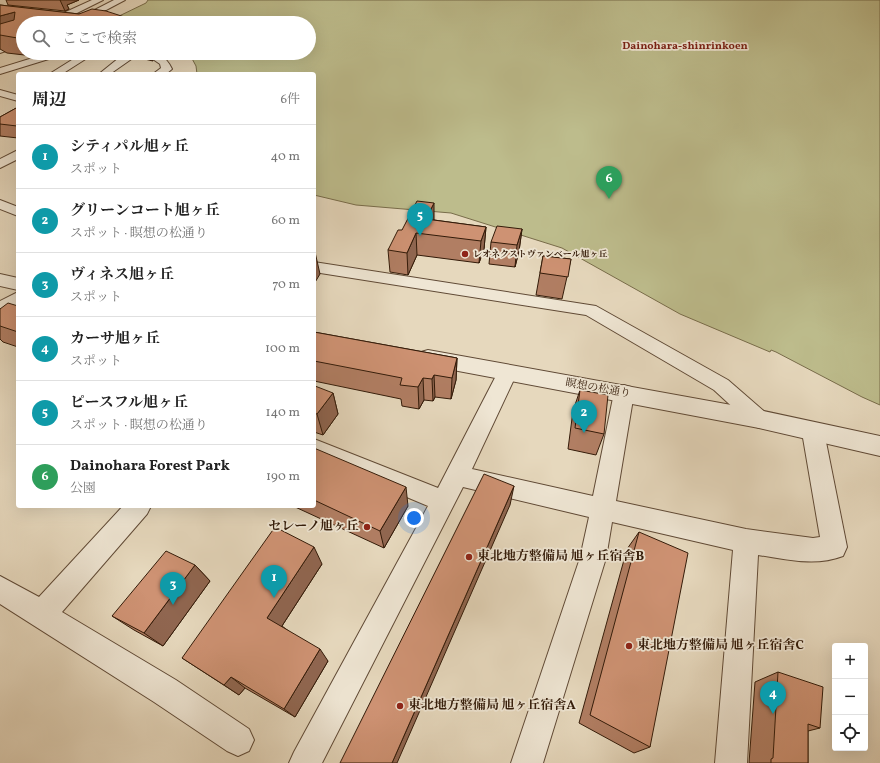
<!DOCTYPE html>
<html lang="ja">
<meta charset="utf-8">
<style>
body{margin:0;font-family:Vollkorn,"Noto Serif JP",serif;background:#f2f2f2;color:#222}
.controls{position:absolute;right:12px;bottom:12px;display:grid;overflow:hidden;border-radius:4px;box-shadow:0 4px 16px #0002}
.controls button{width:36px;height:36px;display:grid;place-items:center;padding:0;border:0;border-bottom:1px solid #e0e0e0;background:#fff;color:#222;font:20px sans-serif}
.you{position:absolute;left:414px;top:518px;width:14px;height:14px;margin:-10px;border:3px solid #fff;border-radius:50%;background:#1a73e8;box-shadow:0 0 0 6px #1a73e833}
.badge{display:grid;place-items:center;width:26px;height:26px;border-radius:50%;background:#d93025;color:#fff;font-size:13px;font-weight:700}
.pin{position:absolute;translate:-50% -33px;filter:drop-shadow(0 1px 2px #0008)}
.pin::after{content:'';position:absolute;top:21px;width:14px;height:12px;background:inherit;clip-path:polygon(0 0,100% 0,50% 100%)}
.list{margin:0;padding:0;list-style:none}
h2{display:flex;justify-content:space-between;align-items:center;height:52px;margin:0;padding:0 16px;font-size:17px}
h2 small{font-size:13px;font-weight:400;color:#767676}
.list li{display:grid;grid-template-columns:26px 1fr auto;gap:12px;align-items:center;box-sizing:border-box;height:64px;padding:0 16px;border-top:1px solid #e0e0e0}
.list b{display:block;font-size:15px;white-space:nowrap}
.list p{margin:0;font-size:13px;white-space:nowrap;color:#767676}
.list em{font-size:13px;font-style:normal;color:#767676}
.icon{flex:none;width:22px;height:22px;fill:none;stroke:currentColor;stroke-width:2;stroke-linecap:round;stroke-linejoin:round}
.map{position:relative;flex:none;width:880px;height:763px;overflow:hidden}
.search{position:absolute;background:#fff;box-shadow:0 4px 16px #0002;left:16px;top:16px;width:300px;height:44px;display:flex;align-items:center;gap:10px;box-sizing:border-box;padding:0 14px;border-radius:22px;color:#767676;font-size:15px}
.panel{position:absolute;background:#fff;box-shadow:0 4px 16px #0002;left:16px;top:72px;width:300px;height:436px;border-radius:4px}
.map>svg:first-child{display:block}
</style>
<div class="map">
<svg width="880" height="763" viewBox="0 0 880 763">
<rect width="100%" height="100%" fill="#e6d8bd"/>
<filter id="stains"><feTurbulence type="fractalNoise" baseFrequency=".005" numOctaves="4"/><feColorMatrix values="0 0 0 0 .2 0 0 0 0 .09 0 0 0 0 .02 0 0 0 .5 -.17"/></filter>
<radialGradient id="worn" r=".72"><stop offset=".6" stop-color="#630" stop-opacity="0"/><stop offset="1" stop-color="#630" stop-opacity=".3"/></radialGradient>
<path fill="#bdbc8c" stroke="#786c4a" d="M148,0H880V405L862,397L776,352L771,350L770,352L680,314L562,248L451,213L356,205L314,195V74H197L196,66L189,53H309V23H116L115,18L146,3Z"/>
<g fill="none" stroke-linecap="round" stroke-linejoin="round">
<g stroke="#604a36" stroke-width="2">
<path id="minor" d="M49,53L54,56L52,58L0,74V68Z
M83,53H95L62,74L51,73Z
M125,53H140L110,74H99Z
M144,53C158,53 166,56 172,69L166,74H153L161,68L160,64Z
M0,90L18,95V101L0,96Z
M18,150V159L0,168V159Z
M0,200L18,207V216L0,209Z
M314,262L596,306L728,380L766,413L770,419L766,425L759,428L752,425L714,390L586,315L314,272Z
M18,292V306L6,313L0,315V301Z
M507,366L514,368L517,373L472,469L593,496L614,393L617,387L624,385L631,387L634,393L616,501L746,529L813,538L820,537L802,432L805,426L813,423L821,426L824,432L847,547L843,556C815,567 786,559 758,555L747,763H715L733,550L612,522L606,558L543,763H511L580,558L589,517L463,487L322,763H289L294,752L428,506L314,458V439L438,488L500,368Z
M123,506H151L147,514L62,612L176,680L249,729L254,740L249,751L238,756L227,751L154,702L0,604V576L39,597Z"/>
</g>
<g stroke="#604a36" stroke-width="2">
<path id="tertiary" d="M92,0H103L57,23H44L46,21Z
M114,0H125L91,18L88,19L83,16Z
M23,39V45L0,53V46Z
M0,274L18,278V290L0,286Z
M428,350L759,410L880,436V456L759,428L421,364L417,358L421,352Z"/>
</g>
<use href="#minor" fill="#efe6d4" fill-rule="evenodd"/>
<use href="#tertiary" fill="#efe6d4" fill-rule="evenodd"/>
</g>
<path fill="#b17e63" stroke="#331b09" d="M6,0H79L67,5L69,9L65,11L8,5Z
M0,5L79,14L106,11L23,23V53H44L33,56L7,53L0,49Z
M134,53H150L153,61L136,57Z
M156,53H170L164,56Z
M18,107V138L0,136V117Z
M434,220L486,227L484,249L479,263L417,255L408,275L390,272L388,250L402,230Z
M522,229L519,251L515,267L489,264L491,242Z
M543,256L571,259L562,299L536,295Z
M18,306V347L3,342L0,339V309Z
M314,332L457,358L456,380L451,399L435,397L433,401L424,400L419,409L402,406L401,399L314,381Z
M580,390L604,434L596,455L568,449L573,411Z
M333,393L338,414L323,435L314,432V413Z
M314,448L408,506L384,548L293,506H314Z
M639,532L650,747L634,753L579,723L627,549Z
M322,564L282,626L328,661L295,717L245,688L239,695L182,658Z
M195,565L210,581L163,646L134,630L112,616Z
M778,672L820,728L808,731V763H749L755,682Z"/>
<path fill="#906650" stroke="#331b09" d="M60,0H79L67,5L69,9L65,11Z
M15,12L23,27L0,35V16Z
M31,53H44L33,56Z
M163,53H170L164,56Z
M434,203V224L426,219Z
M486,227L484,249L479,263L481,241Z
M522,229L519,251L515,267L517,245Z
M416,233L417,255L408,275L407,253Z
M315,252L320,274L314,284V254Z
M457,358L456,380L451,399L452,378Z
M434,375L435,397L433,401L432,379Z
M423,378L424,400L419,409L418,387Z
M333,393L338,414L323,435L317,414Z
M514,486L510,505L397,763H392Z
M406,487L408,506L384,548L380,531Z
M314,547L322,564L278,632L267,618Z
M195,565L210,581L163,646L144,633Z
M320,649L328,661L295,717L284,709Z
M231,677L245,688L239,695L224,685Z"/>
<path fill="#ce9273" stroke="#331b09" d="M0,5L79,14L92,9L106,11L143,23H23V39L0,35V24L14,20L15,12L0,16Z
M18,107V126H17L0,124V117Z
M417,201L434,203L426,219L486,227L481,241L416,233L407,253L388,250L398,230H402Z
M497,226L522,229L517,245L491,242Z
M543,256L571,259L568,277L540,273Z
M8,303L18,306V332L0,326V309Z
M314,332L457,358L452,378L434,375L432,379L423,378L418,387L400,385L402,378L314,361Z
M315,386L333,393L317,414L314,413V388Z
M580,390L608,395L604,434L575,428Z
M314,448L406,487L380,531L314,500Z
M484,474L514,486L392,763H340Z
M275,527L314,547L267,618L320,649L284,709L231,677L224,685L182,658Z
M639,532L688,553L650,747L590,715Z
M166,551L195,565L144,633L112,616Z
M778,672L823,687L820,728L808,724V763H771V759L773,758Z"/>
<g fill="#8f2418" stroke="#efe6d4" stroke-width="1.5">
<circle cx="465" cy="254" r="4"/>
<circle cx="367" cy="527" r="4"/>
<circle cx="469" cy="557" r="4"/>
<circle cx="629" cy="646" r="4"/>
<circle cx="400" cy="706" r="4"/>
</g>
<g text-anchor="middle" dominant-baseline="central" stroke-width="3.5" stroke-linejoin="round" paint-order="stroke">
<g font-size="9" font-weight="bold" fill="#331b09" stroke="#efe6d4" text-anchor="start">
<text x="473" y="254">レオネクストヴァンベール旭ヶ丘</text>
</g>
<g font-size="11" font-weight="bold" fill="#7a1f14" stroke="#efe6d4">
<text x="685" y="46">Dainohara-shinrinkoen</text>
</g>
<g font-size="11" fill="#331b09" stroke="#efe6d4">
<text transform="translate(598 389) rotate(10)">瞑想の松通り</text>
</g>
<g font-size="13" font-weight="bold" fill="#331b09" stroke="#efe6d4" text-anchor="start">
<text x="359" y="527" text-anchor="end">セレーノ旭ヶ丘</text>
<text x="477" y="557">東北地方整備局 旭ヶ丘宿舎B</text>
<text x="637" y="646">東北地方整備局 旭ヶ丘宿舎C</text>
<text x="408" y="706">東北地方整備局 旭ヶ丘宿舎A</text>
</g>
</g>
<rect width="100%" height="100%" filter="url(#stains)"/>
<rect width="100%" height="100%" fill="url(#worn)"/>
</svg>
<div class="controls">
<button>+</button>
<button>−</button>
<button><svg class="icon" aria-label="locate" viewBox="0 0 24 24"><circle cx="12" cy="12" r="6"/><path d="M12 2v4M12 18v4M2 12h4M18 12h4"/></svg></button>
</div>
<div class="you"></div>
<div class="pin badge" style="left:274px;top:598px;background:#0f9aa8">1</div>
<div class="pin badge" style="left:584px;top:433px;background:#0f9aa8">2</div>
<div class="pin badge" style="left:173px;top:605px;background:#0f9aa8">3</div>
<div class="pin badge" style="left:773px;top:714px;background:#0f9aa8">4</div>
<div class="pin badge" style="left:420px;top:236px;background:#0f9aa8">5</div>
<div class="pin badge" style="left:609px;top:199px;background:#2e9e5b">6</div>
<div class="search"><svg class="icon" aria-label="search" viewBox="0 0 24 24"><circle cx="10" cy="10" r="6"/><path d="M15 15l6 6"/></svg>ここで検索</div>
<section class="panel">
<h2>周辺<small>6件</small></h2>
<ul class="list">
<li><span class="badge" style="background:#0f9aa8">1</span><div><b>シティパル旭ヶ丘</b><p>スポット</p></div><em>40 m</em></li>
<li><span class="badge" style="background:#0f9aa8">2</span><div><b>グリーンコート旭ヶ丘</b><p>スポット · 瞑想の松通り</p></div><em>60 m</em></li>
<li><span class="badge" style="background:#0f9aa8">3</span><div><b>ヴィネス旭ヶ丘</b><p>スポット</p></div><em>70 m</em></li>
<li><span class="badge" style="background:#0f9aa8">4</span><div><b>カーサ旭ヶ丘</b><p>スポット</p></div><em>100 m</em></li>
<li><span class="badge" style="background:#0f9aa8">5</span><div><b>ピースフル旭ヶ丘</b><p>スポット · 瞑想の松通り</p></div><em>140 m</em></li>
<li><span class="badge" style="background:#2e9e5b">6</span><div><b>Dainohara Forest Park</b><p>公園</p></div><em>190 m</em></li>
</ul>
</section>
</div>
